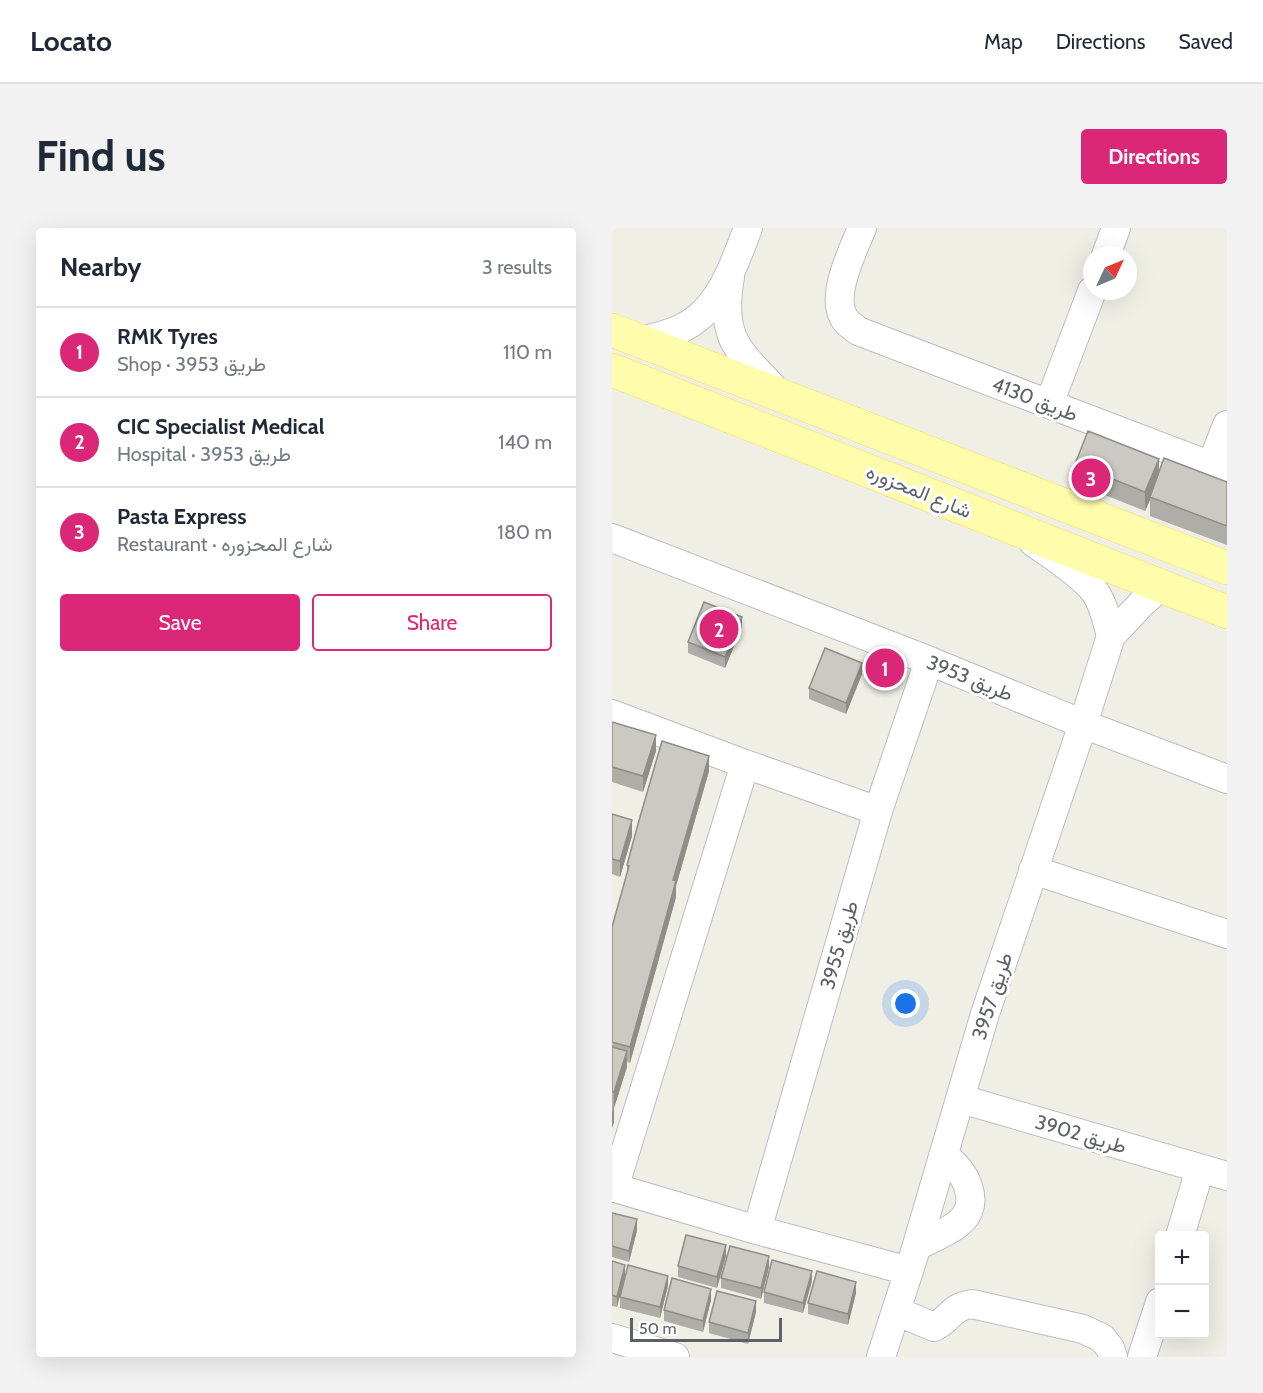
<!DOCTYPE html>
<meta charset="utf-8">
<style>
body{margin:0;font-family:Cabin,Vazirmatn,sans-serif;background:#f2f2f3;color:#1f2937}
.controls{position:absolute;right:18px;bottom:18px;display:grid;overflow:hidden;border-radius:6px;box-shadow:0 6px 24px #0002}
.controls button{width:54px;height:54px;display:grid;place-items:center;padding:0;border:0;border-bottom:2px solid #e0e1e3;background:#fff;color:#1f2937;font:30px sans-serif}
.compass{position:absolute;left:471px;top:18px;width:54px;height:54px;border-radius:50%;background:#fff;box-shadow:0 6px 24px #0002;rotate:46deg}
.scale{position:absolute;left:18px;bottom:15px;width:152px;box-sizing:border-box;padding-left:6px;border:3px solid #5d6066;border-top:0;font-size:16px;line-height:21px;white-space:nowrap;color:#5d6066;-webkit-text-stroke:4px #fff;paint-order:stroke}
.you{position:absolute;left:294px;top:776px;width:21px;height:21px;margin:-15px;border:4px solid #fff;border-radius:50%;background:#1a73e8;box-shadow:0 0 0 9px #1a73e833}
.badge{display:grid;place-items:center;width:39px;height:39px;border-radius:50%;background:#db2777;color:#fff;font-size:20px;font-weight:700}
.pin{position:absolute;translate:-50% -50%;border:3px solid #fff;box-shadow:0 2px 6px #0006}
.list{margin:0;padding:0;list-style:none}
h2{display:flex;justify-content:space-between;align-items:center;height:78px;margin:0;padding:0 24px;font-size:26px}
h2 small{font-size:20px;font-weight:400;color:#747a83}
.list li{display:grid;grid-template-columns:39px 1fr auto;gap:18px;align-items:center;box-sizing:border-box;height:90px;padding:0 24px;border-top:2px solid #e0e1e3}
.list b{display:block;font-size:22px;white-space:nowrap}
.list p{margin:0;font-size:20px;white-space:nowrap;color:#747a83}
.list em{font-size:20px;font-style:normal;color:#747a83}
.actions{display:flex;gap:12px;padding:18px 24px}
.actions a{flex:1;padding:14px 0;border:2px solid #db2777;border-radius:6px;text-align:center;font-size:21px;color:#db2777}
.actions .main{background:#db2777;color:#fff}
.map{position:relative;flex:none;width:615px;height:1129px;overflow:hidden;border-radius:6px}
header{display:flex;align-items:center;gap:36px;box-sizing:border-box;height:84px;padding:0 30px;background:#fff;border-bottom:2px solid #e0e1e3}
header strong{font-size:28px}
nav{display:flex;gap:33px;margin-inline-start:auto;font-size:21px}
.intro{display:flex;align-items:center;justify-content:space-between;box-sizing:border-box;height:144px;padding:0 36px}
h1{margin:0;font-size:42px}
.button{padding:15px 27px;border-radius:6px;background:#db2777;color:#fff;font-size:21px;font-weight:700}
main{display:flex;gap:36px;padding:0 36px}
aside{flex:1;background:#fff;border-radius:6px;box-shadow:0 6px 24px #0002}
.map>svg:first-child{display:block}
</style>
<header>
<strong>Locato</strong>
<nav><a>Map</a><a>Directions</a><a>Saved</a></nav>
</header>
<div class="intro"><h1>Find us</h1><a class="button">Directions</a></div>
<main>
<aside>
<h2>Nearby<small>3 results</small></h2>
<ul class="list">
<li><span class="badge">1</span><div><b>RMK Tyres</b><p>Shop · طريق 3953</p></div><em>110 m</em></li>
<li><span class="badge">2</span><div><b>CIC Specialist Medical</b><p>Hospital · طريق 3953</p></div><em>140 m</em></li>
<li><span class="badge">3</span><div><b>Pasta Express</b><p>Restaurant · شارع المحزوره</p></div><em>180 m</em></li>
</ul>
<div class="actions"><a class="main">Save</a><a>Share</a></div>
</aside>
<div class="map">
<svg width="615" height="1129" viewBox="0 0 615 1129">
<rect width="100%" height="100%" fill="#f0efe6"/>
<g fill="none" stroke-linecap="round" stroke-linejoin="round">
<g stroke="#babdc2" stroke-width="30">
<path id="minor" d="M250,0C241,23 215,72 235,94C238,97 243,100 246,103L615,244
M494,27L504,0
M118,49C107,112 127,123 167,166
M29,113C44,109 61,106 74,98C109,79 123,34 136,0
M437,176L480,63
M599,238L615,197
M0,310L308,429L471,496L615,551
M421,314C439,327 471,347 483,364C492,377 495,394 499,408
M0,486L133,536L266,583
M421,642L615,706
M349,871L615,948
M0,959L145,1002L297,1043
M2,960L133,536
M145,1002L266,583L317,433
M568,1008L588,941
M305,1018C318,1011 335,1005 347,995C371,976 353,940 331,928
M284,1083L322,1099C339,1091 338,1079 360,1076L471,1101L490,1110L498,1120L501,1129
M0,1110L63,1129
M269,1129L302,1027L373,786L471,496L499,408L530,375L548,359
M530,1129L548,1074"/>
</g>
<g stroke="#f3dc5b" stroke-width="34">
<path id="major" d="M0,102L615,340
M0,142L615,384"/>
</g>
<use href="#minor" stroke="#fff" stroke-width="28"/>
<use href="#major" stroke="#fffcac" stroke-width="33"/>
</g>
<path fill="#afada8" d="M463,236L615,254V317L538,288V272L533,283L463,255Z
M130,399L113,440L76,425V414Z
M250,446L234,486L197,471V460Z
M0,494L44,523L31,564L0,554Z
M97,543L64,658V669L18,835L15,834V839L2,880V894L0,900V699L15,647V637Z
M0,586L20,608L8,649L0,646Z
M0,985L25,1002L17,1034L0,1029Z
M114,1028L105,1060L66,1049V1038Z
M0,1033L13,1048L5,1079L0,1078Z
M157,1039L149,1071L109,1060V1050Z
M200,1053L191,1085L152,1075V1064Z
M56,1058L48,1090L8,1080V1069Z
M244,1065L236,1097L196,1086V1075Z
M99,1072L91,1104L52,1093V1082Z
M144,1084L136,1116L97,1105V1094Z"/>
<path fill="#8e8d88" d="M547,231V251L538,269V272L533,283V264Z
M130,389V399L113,440V429Z
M250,435V446L234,486V475Z
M44,507V523L31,564V548Z
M97,528V543L64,658V669L18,835V819L61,652Z
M20,592V608L8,649V633Z
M15,823V839L2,880V864Z
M2,878V894L0,900V885Z
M25,991V1002L17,1034V1023Z
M114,1017V1028L105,1060V1049Z
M157,1028V1039L149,1071V1060Z
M13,1037V1048L5,1079V1069Z
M200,1043V1053L191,1085V1075Z
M56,1048V1058L48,1090V1079Z
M244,1054V1065L236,1097V1086Z
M99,1061V1072L91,1104V1093Z
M144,1073V1084L136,1116V1105Z"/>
<path fill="#cbc9c3" stroke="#8e8d88" stroke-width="1.5" d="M476,203L547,231L533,264L463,236Z
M552,230L615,254V298L538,269Z
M92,374L130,389L113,429L76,414Z
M213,420L250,435L234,475L197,460Z
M0,494L44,507L31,548L0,539Z
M50,513L97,528L61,652L64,653L18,819L0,814V699L17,638L15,637L26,596Z
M0,586L20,592L8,633L0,631Z
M0,819L15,823L2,864H0Z
M0,985L25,991L17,1023L0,1018Z
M74,1007L114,1017L105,1049L66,1038Z
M118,1018L157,1028L149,1060L109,1050Z
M160,1032L200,1043L191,1075L152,1064Z
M0,1033L13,1037L5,1069L0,1067Z
M16,1037L56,1048L48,1079L8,1069Z
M205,1043L244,1054L236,1086L196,1075Z
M60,1050L99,1061L91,1093L52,1082Z
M105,1063L144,1073L136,1105L97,1094Z"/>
<g text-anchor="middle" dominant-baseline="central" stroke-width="6" stroke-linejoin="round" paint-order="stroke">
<g font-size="20" fill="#5d6066" stroke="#fff">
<text transform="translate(423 171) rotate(21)">طريق 4130</text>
<text transform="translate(307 263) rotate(22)">شارع المحزوره</text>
<text transform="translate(358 450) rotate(22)">طريق 3953</text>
<text transform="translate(227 717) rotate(-74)">طريق 3955</text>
<text transform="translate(380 768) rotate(-72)">طريق 3957</text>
<text transform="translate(469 906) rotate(16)">طريق 3902</text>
</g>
</g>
</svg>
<div class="controls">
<button>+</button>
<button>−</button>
</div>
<svg class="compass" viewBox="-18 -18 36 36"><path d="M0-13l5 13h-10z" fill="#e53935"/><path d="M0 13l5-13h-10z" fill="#747a83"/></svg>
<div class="scale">50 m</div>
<div class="you"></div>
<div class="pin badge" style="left:273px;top:440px">1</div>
<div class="pin badge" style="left:107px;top:401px">2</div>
<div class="pin badge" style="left:479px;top:250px">3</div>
</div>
</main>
